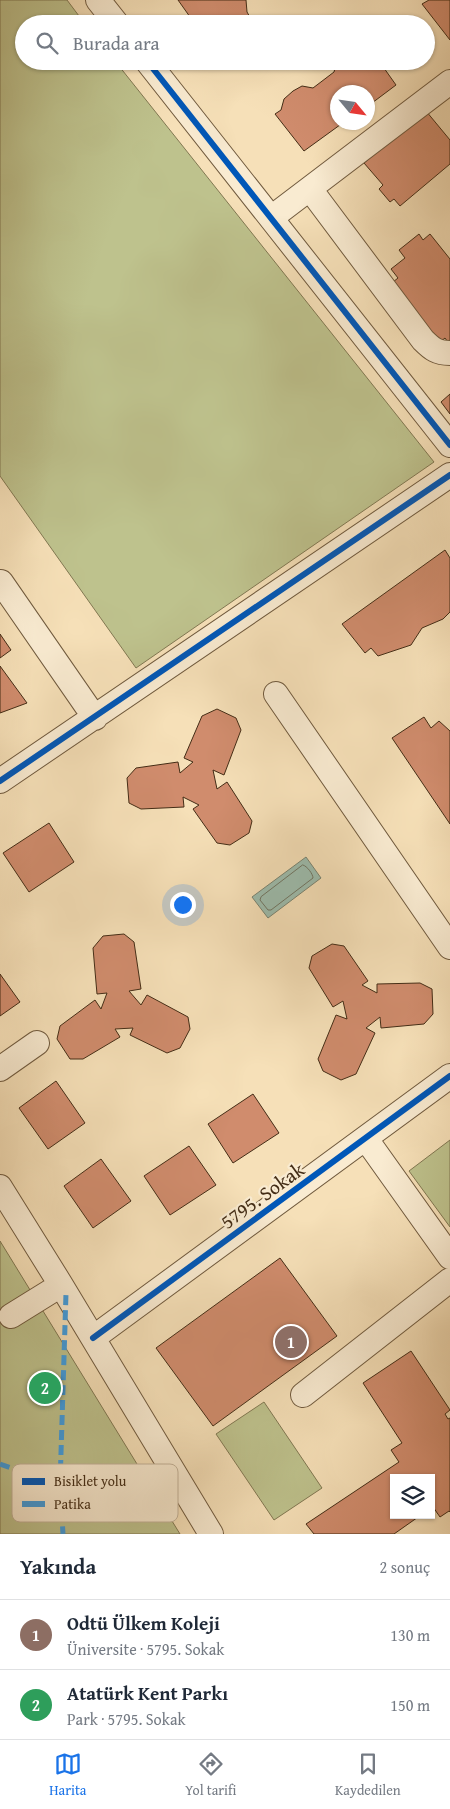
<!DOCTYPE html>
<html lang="tr">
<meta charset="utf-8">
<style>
body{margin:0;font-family:"Gentium Book Plus",serif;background:#f6f6f7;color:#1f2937}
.controls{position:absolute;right:15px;bottom:15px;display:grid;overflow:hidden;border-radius:0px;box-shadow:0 1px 4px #0004}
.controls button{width:45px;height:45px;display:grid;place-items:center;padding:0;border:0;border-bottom:1px solid #e0e1e3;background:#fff;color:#1f2937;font:25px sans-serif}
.compass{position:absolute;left:330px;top:85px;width:45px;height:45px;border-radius:50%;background:#fff;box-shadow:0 1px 4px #0004;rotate:119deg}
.you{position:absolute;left:182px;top:904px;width:18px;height:18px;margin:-12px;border:4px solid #fff;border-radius:50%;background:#1a73e8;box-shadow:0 0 0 8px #1a73e833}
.badge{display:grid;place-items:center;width:32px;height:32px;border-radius:50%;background:#1a73e8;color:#fff;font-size:16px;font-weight:700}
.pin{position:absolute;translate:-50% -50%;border:2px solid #fff;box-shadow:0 1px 5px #0006}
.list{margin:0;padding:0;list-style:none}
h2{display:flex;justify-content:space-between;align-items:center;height:65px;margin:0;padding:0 20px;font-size:21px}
h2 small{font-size:16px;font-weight:400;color:#747a83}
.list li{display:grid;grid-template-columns:32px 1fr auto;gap:15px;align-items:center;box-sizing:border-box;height:70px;padding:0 20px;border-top:1px solid #e0e1e3}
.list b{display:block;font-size:19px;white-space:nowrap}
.list p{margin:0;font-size:16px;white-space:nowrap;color:#747a83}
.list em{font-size:16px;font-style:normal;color:#747a83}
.icon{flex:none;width:28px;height:28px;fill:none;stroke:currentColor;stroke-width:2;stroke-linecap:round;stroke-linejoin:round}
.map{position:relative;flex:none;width:450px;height:1534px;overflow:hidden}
.search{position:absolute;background:#fff;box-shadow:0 1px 4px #0004;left:15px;right:15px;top:15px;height:55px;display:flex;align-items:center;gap:12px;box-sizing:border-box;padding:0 18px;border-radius:28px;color:#747a83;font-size:19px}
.sheet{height:205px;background:#fff}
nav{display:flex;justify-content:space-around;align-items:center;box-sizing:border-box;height:70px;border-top:1px solid #e0e1e3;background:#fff;font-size:14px;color:#747a83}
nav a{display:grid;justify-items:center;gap:2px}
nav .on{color:#1a73e8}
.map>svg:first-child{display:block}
</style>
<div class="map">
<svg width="450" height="1534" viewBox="0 0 450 1534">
<rect width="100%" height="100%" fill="#f6e0b8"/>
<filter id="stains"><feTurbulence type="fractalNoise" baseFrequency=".004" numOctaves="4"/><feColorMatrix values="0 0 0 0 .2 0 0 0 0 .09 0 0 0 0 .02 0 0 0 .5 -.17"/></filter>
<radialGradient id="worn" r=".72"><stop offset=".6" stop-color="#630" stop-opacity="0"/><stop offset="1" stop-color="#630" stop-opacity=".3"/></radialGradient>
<path fill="#bec28d" stroke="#817852" d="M0,0H67L85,24H24V61H115L434,462L136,668L0,476Z
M450,1140V1227L409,1171Z
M0,1241L180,1534H0Z
M264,1402L322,1488L274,1520L216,1434Z"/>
<path fill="#9dbdae" stroke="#798371" d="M306,857L321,878L268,918L252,897Z"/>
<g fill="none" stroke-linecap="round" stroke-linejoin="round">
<path stroke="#707562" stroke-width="1" d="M303,865C307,866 313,874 313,878L271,910H268L260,900L261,897Z"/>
</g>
<path fill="#d08c6d" stroke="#442d16" d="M178,0H246L247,12L251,19L245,24H195Z
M429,0H450V40L422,4Z
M337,61H379L396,85L368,106V92H338V122H344L304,151L275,114L281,110L284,99L293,91L302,86L313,88L334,72Z
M426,111L450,140V164L400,206L394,199L390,202L379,189L383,185L364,163Z
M419,234L423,240L430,234L450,259V345L445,338L435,346L423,331L428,327L405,298L388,286L398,278L391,269L405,258L399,250Z
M450,394V414L441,402Z
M445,550L450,558V612L443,619L422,628L411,645L378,656L371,648L365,653L342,624Z
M0,634L11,650L0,658Z
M0,666L27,703L0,713Z
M217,709L236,718L241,730L224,775L213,770L217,789L227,782L252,821L249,833L230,845L217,843L193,809L199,805L183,797L184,807L141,809L129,803L127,778L136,768L178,762L180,773L193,762L184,758L202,716Z
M424,717L431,728L439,721L450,731V824L392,738Z
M49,823L74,862L29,892L3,853Z
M124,934L134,942L141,989L129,991L141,1005L147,995L188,1017L190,1029L180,1048L167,1053L130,1035L133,1028L115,1029L120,1037L83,1059H70L57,1039L60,1026L95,1000L101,1009L107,993L97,994L93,948L103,936Z
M332,944L344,946L368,981L362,985L377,993V984L420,983L432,989L433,1014L424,1024L381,1028L380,1017L366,1028L375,1033L356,1074L341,1080L323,1071L318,1059L336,1015L347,1019L343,1001L333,1007L309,968L312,956Z
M0,974L20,1002L0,1016Z
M56,1081L85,1123L48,1149L19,1108Z
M253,1094L279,1133L233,1163L208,1124Z
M189,1146L216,1185L170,1215L144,1176Z
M101,1159L131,1201L93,1228L64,1186Z
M280,1258L337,1336L213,1426L156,1348Z
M411,1351L450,1410L445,1414L448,1419L450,1418V1512L449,1511L440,1517L433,1507L431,1509V1478H394V1515H421L394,1534H314L306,1524L399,1462L391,1450L402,1443L363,1383Z"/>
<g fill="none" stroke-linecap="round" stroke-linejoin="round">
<g stroke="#705a3e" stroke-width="26">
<path id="minor" d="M98,0L117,24
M147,61L450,445
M310,189L423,340C432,349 437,353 450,353
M271,218L450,82
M1,582L95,718
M276,694L450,947
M0,781L450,475
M0,1069L37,1043
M366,1139L450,1257
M0,1187L61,1285L211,1534
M11,1316L61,1285
M93,1338L450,1076
M303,1395L450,1280"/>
</g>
<use href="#minor" stroke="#f9ebd1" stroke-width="24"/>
<path stroke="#409ddf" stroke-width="5" stroke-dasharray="10 5" stroke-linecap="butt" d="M0,1464L60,1485L63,1534
M60,1485L66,1293"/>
<g stroke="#f9ebd1" stroke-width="9">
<path id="cycleway" d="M147,61L450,445
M0,781L450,475
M93,1338L450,1076"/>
</g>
<use href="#cycleway" stroke="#0057b8" stroke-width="6"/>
</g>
<g text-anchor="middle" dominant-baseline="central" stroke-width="4.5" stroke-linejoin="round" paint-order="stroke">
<g font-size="20" fill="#442d16" stroke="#f9ebd1">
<text transform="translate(262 1195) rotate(-36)">5795. Sokak</text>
</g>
</g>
<rect x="12" y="1464" width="166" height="58" rx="8" fill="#f9ebd1" stroke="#c3b299" stroke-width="1"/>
<rect x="22" y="1478" width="23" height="7" fill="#0057b8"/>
<rect x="22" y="1501" width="23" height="6" fill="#409ddf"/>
<g font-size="14" fill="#442d16">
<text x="54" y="1486">Bisiklet yolu</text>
<text x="54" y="1509">Patika</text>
</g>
<rect width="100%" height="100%" filter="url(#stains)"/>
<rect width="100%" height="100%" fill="url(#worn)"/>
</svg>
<div class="controls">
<button><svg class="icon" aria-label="layers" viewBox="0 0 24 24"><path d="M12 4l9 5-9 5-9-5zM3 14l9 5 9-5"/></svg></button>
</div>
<svg class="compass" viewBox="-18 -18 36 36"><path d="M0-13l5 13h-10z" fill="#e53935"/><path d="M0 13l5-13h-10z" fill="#747a83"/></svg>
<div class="you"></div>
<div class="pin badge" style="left:291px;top:1342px;background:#8d6e63">1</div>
<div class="pin badge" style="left:45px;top:1388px;background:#2e9e5b">2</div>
<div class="search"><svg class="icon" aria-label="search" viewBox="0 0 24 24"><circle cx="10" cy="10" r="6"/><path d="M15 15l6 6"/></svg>Burada ara</div>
</div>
<section class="sheet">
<h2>Yakında<small>2 sonuç</small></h2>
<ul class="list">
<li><span class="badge" style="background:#8d6e63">1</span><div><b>Odtü Ülkem Koleji</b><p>Üniversite · 5795. Sokak</p></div><em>130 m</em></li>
<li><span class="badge" style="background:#2e9e5b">2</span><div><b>Atatürk Kent Parkı</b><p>Park · 5795. Sokak</p></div><em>150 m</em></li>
</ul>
</section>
<nav>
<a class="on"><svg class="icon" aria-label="map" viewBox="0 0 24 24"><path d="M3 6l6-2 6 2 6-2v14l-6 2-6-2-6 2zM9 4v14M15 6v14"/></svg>Harita</a>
<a><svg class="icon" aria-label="directions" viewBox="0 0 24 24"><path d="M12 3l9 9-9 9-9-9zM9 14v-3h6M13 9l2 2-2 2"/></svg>Yol tarifi</a>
<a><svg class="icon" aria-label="saved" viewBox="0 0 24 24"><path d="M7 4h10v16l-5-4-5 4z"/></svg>Kaydedilen</a>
</nav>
